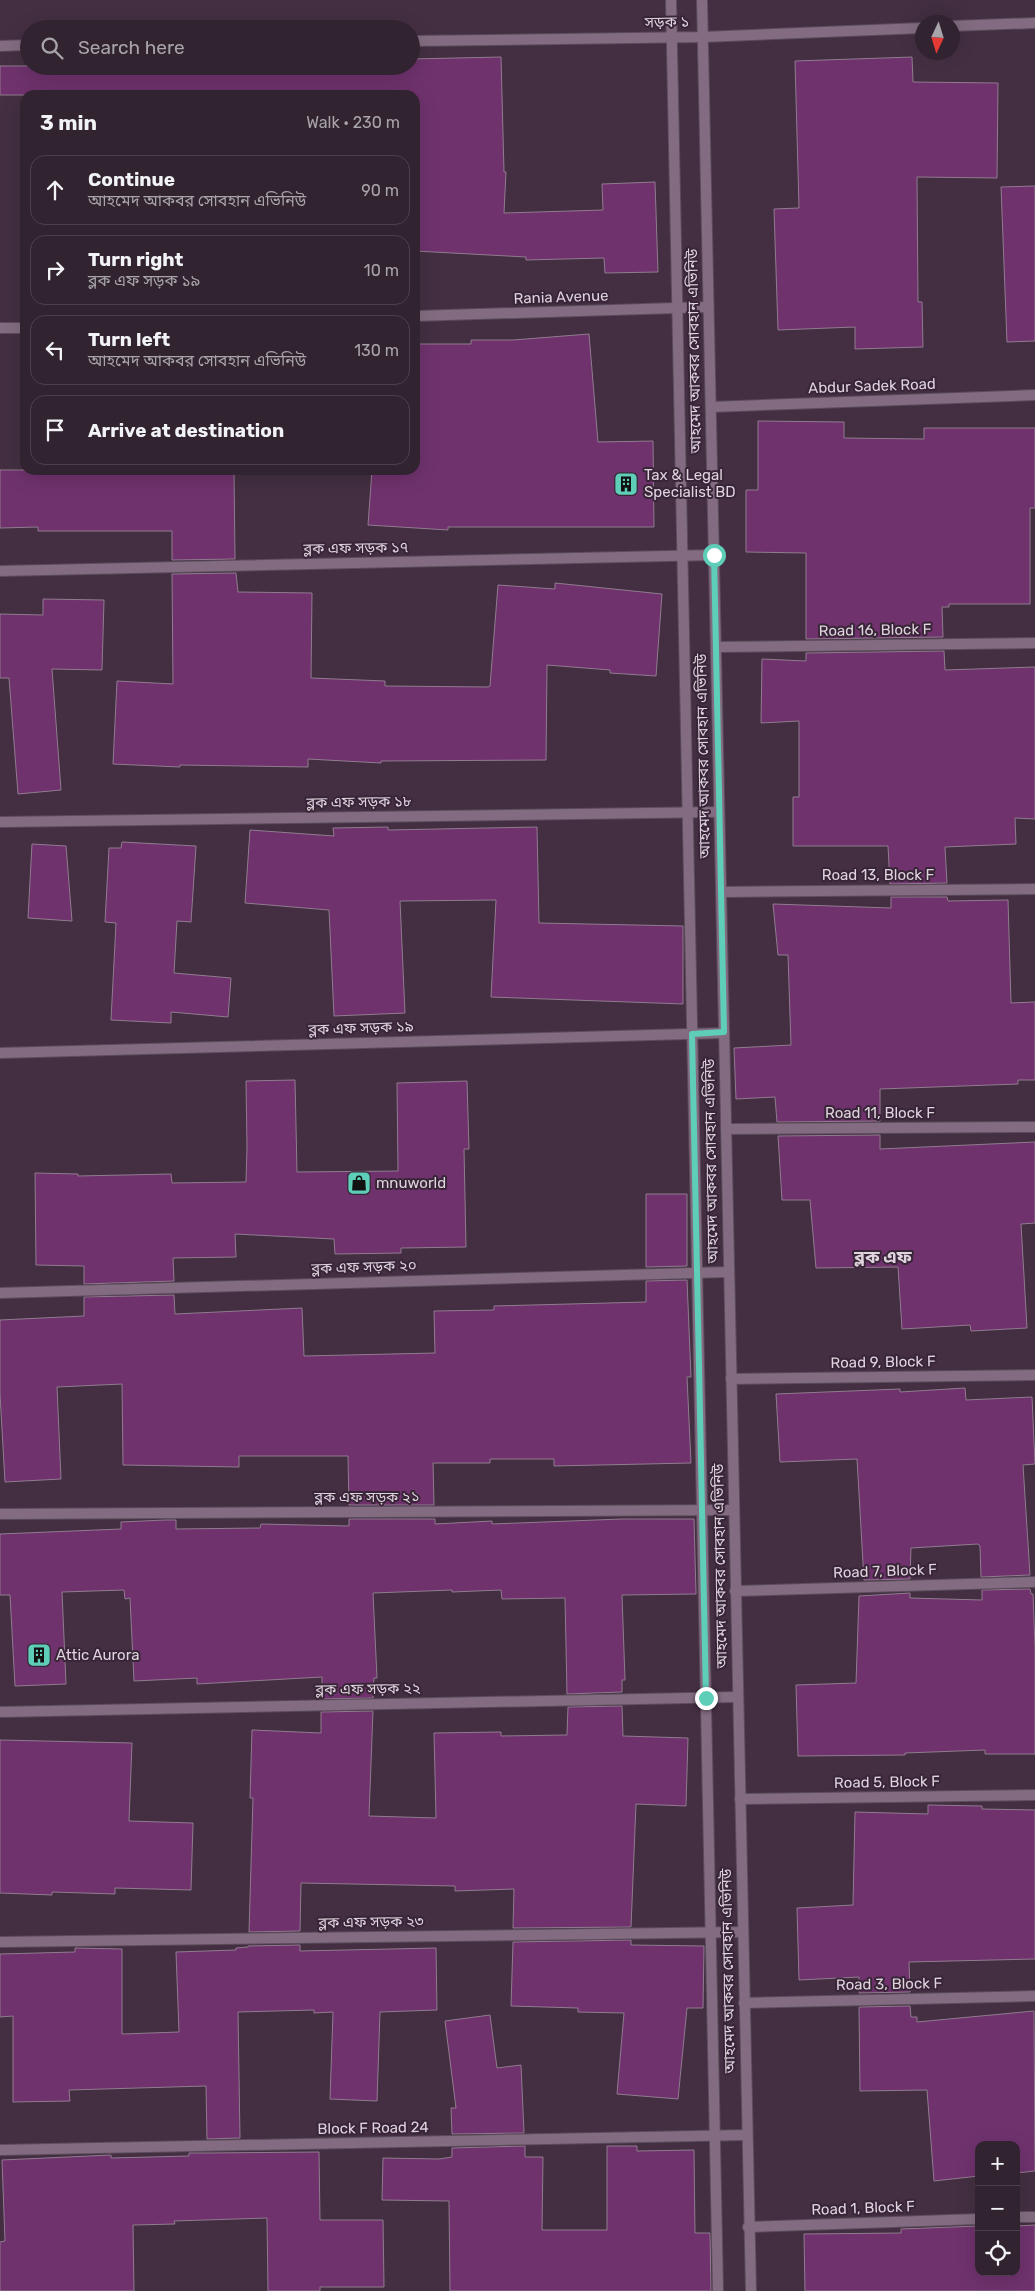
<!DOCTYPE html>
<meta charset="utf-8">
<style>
body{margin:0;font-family:Rubik,"Noto Sans Bengali",sans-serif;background:#3d2f3d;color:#f1f3f6}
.controls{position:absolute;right:15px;bottom:15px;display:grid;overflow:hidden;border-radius:10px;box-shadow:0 5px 20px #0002}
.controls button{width:45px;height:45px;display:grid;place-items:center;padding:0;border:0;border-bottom:1px solid #4d404d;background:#322331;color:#f1f3f6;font:25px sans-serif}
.compass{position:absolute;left:915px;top:15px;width:45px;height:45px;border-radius:50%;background:#322331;box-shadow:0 5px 20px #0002;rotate:184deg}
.stop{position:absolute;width:15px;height:15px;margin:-11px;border:4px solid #5eceb8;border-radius:50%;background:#fff}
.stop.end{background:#5eceb8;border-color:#fff;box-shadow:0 1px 5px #0008}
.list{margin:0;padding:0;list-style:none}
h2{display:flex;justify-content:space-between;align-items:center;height:65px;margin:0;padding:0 20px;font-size:21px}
h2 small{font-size:16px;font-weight:400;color:#a8a4ab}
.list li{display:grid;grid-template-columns:32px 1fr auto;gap:15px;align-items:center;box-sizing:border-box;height:70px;margin:0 10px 10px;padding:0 10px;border:1px solid #4d404d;border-radius:15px}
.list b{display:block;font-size:19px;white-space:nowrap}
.list p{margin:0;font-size:16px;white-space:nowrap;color:#a8a4ab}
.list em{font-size:16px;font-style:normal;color:#a8a4ab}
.icon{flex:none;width:28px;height:28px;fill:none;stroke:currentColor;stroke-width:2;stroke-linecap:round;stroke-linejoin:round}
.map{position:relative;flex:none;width:1035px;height:2291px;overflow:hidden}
.search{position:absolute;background:#322331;box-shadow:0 5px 20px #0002;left:20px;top:20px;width:400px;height:55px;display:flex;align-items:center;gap:12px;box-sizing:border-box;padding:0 18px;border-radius:28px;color:#a8a4ab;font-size:19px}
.panel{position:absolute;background:#322331;box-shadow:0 5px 20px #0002;left:20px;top:90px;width:400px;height:385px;border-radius:15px}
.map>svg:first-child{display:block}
</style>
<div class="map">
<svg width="1035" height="2291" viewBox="0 0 1035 2291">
<rect width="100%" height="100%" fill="#432f41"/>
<path fill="#6f326d" stroke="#917b90" d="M501,57L504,172H506L504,213L603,210L602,184L655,182L658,272L605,273L604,258L526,260V257L415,251V95H0V66H411V59Z
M912,57L913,82L998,83L997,178L917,177L918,302H922L923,347L855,349V327L778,330L774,209L799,208L795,61Z
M1035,186V341L1007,342L1001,187Z
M589,334L598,442L653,441L654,527H448V530L368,525L372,470H415V344H471V340H513Z
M758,421L844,422V438L924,439V428H1035V508H1030V604H949V607H942L943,637L806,639V553L746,552V490H758Z
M0,470H234L235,559L172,560V531H38V527L0,528Z
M236,573L238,592L312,593L311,678L385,681V686L488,687L490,686L498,585L555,589V583L662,594L656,676L610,673V670L547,665L546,760L381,761V763L308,759V767L180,765V767L113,764L117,681L173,684L172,574Z
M43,599L104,600L102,670L52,669L61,790L18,794L9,678H0V614L43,615Z
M944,651L945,670L1035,667V819L1015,818L1016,844L945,847L947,883L890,884L888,846H793V797H799V721L761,723L762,659L806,661V653Z
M388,827V830L537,827L539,923L683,926V1004L491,997L496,900L400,901L405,1013L334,1016L329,910L245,903L250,830L334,836L333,828Z
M122,842L196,846L191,922L177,921L174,973L231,978L228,1017L171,1012V1023L111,1020L116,923L105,922L109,848H121Z
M32,844L66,846L72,921L28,918Z
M891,897H947L948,901L1008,900L1011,1003L1035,1002V1080H1018V1084L880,1089V1121L777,1122L775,1097L736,1099L734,1048L791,1045L788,955H778L773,904L891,908Z
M295,1080L297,1172L398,1171L397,1083L467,1081L469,1149H464L466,1247L401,1248V1253L335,1254L334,1239L235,1234L236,1257L173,1258L174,1281L84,1284V1266L36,1265L35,1173L78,1174V1176L171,1174L172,1183L246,1182L247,1147L246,1081Z
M880,1135V1149L1035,1142V1223L1021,1224L1027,1328L971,1331L970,1325L902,1329L898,1267L816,1268L810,1200H782L778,1136Z
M646,1194H687V1266L646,1267Z
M687,1280L691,1377H687L691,1463L554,1466V1459H490V1463H433L434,1505H349L348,1456H239V1467L123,1465L122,1384L57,1387L61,1479L5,1482L0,1394V1320L84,1316V1297L174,1295L175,1314L302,1308L304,1356L435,1353L434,1311L494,1310V1306L646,1302V1281Z
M965,1388L966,1400L1032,1397L1035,1464L1023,1465L1030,1575L981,1577L980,1546L978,1544L911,1548L910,1579L864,1580L857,1459L780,1462L776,1394L900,1389V1392Z
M349,1519H435V1524L492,1521V1524L622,1519H694L696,1594L622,1595L625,1680H622V1692L567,1694L565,1598L502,1599L501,1590L452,1592V1590L373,1593L377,1678H374L373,1698L322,1699V1677L197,1684V1678L134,1681L130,1598L125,1599L124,1590L62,1592L66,1684L15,1686L10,1595H0V1534L121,1529V1522L165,1520H176V1529L260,1528L261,1524L349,1526Z
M1030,1589L1031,1594H1033L1035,1647V1754H985V1750L905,1753V1755L798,1756L796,1685L856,1683L859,1596L910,1593V1598L982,1600V1590Z
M622,1706L623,1736L688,1738L686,1806L636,1804L631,1927L513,1928L514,1889L455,1891V1886L301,1883L300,1931L249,1932L253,1798H250L252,1730L321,1733V1712L373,1711L369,1816L436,1818L434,1733L501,1732V1736L567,1735L568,1707Z
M0,1740L132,1743L129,1821L193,1823L191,1890L115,1888V1894L52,1892V1895L0,1893Z
M928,1805L982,1806V1809L1035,1810V1959L909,1962L910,1992L859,1993V1977L799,1980L797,1908L853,1905L855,1812L928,1814Z
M631,1940V1945L704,1946L703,2008H687L678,2099L617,2094L624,2013L578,2012V2008L511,2006L513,1942Z
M300,1945V1951L436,1948L437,2010L380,2012L377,2101L330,2099L333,2012L314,2013V2010L238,2012L240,2138L207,2139L206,2086L69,2090L70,2101L13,2102V2016L0,2017V1954L75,1952V1948L122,1949V2034L179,2032L176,1952L236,1950V1948L248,1947V1946Z
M910,2006L911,2017H917V2022L1034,2011L1035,2171L1016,2173V2145H979V2176L934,2181L927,2090L860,2091L859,2007Z
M490,2015L497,2068L521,2065L524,2133L452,2134L451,2108H456L445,2021Z
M525,2146V2157H543L542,2230H607V2146H637V2151L694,2150L695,2233H710L711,2291H450L449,2201L382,2200L383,2158L439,2159L452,2157V2148Z
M319,2152L320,2220H383L384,2287H320V2291H268L267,2218L174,2221L175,2224L133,2225L134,2291H0V2242L5,2241L2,2160L111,2155V2158L189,2156V2153H208Z
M1035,2225V2291H805L804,2234L901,2233V2229L979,2226V2272H1016V2226Z"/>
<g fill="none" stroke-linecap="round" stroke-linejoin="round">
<g stroke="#5c4c5b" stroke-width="12">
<path id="minor" d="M952,26L1035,23
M411,41L703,37L922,28
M0,46L29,45
M415,316L708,307
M0,328H25
M711,407L1035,395
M0,571L714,555
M716,647L1035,643
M0,822L719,812
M721,892L1035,889
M0,1053L724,1033
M726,1129L1035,1127
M0,1293L728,1272
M731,1379L1035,1375
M0,1514L734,1510
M735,1591L1035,1582
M0,1712L737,1697
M740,1799L1035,1795
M0,1942L743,1932
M744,2003L1035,1996
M0,2150L746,2135
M1016,2217H1035
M748,2227L979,2219"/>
</g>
<g stroke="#5c4c5b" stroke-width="12">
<path id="tertiary" d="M671,0L718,2291
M702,0L751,2291"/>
</g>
<use href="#minor" stroke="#836c81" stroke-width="10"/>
<use href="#tertiary" stroke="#836c81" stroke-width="10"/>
</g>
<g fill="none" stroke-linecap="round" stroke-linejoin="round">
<path stroke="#5eceb8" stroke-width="6" d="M706,1698L692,1034L724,1032L714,555"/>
</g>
<defs>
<g id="building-square" transform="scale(1.25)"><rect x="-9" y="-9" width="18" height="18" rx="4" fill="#5eceb8" stroke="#382537"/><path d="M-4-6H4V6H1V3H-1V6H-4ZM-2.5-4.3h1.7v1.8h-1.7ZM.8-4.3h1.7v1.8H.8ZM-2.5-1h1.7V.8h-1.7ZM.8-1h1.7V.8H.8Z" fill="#111"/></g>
<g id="shop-square" transform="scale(1.25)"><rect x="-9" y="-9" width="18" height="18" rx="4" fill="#5eceb8" stroke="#382537"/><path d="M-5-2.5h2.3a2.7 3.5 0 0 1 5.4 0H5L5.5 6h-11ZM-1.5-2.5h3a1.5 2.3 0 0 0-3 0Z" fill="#111"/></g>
</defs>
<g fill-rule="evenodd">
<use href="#building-square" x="626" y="484"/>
<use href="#shop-square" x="359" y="1183"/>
<use href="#building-square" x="39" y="1655"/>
</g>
<g text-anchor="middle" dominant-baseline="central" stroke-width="4" stroke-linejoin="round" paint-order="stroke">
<g font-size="15" fill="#dfd3de" stroke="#382537">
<text transform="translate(667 22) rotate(-1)">সড়ক ১</text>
<text transform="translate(561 297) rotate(-2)">Rania Avenue</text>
<text transform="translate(694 351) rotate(-91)">আহমেদ আকবর সোবহান এভিনিউ</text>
<text transform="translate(872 386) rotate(-2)">Abdur Sadek Road</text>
<text transform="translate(356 548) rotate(-1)">ব্লক এফ সড়ক ১৭</text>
<text transform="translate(875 630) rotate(-1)">Road 16, Block F</text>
<text transform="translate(703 756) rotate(-91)">আহমেদ আকবর সোবহান এভিনিউ</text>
<text transform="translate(359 802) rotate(-1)">ব্লক এফ সড়ক ১৮</text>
<text x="878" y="875">Road 13, Block F</text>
<text transform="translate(361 1028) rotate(-2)">ব্লক এফ সড়ক ১৯</text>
<text x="880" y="1113">Road 11, Block F</text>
<text transform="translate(711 1161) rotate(-91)">আহমেদ আকবর সোবহান এভিনিউ</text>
<text transform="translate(364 1267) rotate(-2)">ব্লক এফ সড়ক ২০</text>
<text transform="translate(883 1362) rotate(-1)">Road 9, Block F</text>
<text x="367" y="1497">ব্লক এফ সড়ক ২১</text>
<text transform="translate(720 1566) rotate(-91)">আহমেদ আকবর সোবহান এভিনিউ</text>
<text transform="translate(885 1571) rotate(-2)">Road 7, Block F</text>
<text transform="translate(368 1689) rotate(-1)">ব্লক এফ সড়ক ২২</text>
<text transform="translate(887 1782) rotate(-1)">Road 5, Block F</text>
<text transform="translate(371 1922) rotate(-1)">ব্লক এফ সড়ক ২৩</text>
<text transform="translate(728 1971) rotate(-91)">আহমেদ আকবর সোবহান এভিনিউ</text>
<text transform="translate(889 1984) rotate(-1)">Road 3, Block F</text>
<text transform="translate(373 2128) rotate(-1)">Block F Road 24</text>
<text transform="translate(863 2208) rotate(-2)">Road 1, Block F</text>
</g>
<g font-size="15" fill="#dfd3de" stroke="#382537" text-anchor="start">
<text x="644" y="475">Tax &amp; Legal<tspan x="644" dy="17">Specialist BD</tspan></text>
<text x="376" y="1183">mnuworld</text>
<text x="56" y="1655">Attic Aurora</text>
</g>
<g font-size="18" font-weight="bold" fill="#dfd3de" stroke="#382537">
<text x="883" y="1257">ব্লক এফ</text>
</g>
</g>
</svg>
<div class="controls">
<button>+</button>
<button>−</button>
<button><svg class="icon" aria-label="locate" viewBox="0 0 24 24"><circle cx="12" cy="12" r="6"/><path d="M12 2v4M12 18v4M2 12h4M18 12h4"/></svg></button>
</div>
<svg class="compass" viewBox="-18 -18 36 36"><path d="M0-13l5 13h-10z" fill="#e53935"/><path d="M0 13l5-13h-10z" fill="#a8a4ab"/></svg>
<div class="stop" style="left:714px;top:555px"></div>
<div class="stop end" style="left:706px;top:1698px"></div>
<div class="search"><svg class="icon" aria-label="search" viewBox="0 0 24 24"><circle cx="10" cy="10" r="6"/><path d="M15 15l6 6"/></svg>Search here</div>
<section class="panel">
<h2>3 min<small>Walk · 230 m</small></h2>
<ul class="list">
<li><svg class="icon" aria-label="ahead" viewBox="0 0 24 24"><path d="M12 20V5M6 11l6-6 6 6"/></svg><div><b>Continue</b><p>আহমেদ আকবর সোবহান এভিনিউ</p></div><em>90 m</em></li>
<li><svg class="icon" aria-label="right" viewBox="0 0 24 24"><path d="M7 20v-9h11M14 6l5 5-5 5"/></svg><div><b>Turn right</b><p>ব্লক এফ সড়ক ১৯</p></div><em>10 m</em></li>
<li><svg class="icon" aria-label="left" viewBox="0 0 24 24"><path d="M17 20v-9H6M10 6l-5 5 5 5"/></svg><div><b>Turn left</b><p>আহমেদ আকবর সোবহান এভিনিউ</p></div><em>130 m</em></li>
<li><svg class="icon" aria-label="arrive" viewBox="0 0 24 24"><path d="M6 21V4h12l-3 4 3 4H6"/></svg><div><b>Arrive at destination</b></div></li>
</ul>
</section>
</div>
